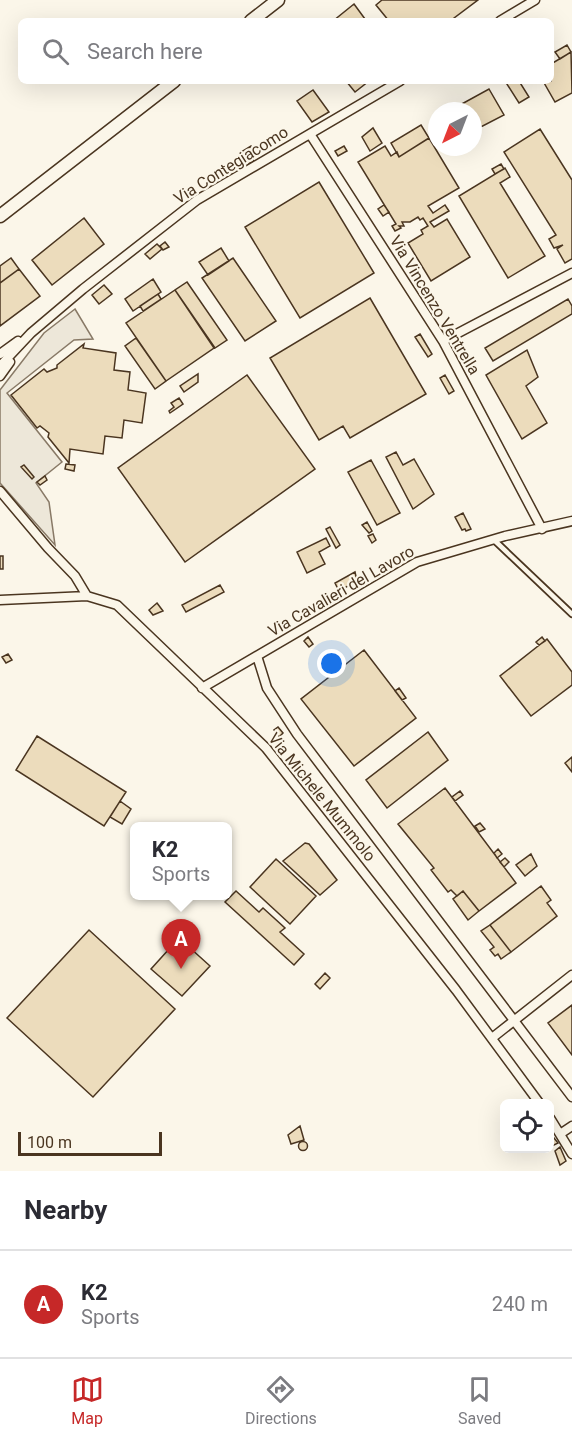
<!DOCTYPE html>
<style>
body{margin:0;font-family:Roboto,sans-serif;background:#f2f2f3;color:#2b2b33}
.controls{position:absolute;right:18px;bottom:18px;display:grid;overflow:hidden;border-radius:9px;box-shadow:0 6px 24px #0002}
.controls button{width:54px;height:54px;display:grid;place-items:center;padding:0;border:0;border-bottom:2px solid #e1e1e2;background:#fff;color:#2b2b33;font:30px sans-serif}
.compass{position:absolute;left:428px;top:102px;width:54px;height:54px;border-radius:50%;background:#fff;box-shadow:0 6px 24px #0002;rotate:222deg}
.scale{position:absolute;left:18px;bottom:15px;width:144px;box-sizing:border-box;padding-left:6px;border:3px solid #4a3520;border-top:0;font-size:16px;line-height:21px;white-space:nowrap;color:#4a3520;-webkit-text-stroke:4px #fbf6e9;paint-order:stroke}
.you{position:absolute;left:332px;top:664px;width:21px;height:21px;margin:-15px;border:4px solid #fff;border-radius:50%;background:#1a73e8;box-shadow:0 0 0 9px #1a73e833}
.badge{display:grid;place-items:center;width:39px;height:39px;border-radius:50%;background:#c62828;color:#fff;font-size:20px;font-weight:700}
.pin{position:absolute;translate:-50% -50px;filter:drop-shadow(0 2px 3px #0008)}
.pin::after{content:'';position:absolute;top:32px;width:21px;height:18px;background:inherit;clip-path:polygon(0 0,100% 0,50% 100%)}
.popup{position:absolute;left:130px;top:822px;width:102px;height:78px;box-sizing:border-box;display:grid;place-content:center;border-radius:9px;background:#fff;filter:drop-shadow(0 2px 4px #0005);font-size:20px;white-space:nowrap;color:#7c7c81}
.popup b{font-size:22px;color:#2b2b33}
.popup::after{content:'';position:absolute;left:50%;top:100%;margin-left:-12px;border:12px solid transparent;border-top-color:#fff}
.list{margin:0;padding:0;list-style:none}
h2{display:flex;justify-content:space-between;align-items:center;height:78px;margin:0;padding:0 24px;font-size:26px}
h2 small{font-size:20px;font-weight:400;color:#7c7c81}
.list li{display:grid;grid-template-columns:39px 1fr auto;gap:18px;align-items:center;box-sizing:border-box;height:108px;padding:0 24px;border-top:2px solid #e1e1e2}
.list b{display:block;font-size:22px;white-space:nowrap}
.list p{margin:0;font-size:20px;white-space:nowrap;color:#7c7c81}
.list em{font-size:20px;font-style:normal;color:#7c7c81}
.icon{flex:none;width:33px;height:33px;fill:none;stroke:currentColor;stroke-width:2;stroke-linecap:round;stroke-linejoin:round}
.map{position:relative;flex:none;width:572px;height:1171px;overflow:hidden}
.search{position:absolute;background:#fff;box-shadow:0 6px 24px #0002;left:18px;right:18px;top:18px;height:66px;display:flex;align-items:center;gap:15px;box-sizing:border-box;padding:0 21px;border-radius:9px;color:#7c7c81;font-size:22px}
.sheet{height:186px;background:#fff}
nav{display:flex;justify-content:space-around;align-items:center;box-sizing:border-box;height:84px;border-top:2px solid #e1e1e2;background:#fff;font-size:16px;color:#7c7c81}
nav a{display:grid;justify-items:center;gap:3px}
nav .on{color:#c62828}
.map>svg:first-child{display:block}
</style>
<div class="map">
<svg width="572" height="1171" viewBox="0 0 572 1171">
<rect width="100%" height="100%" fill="#fbf6e9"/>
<path fill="#ede7d9" stroke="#887966" stroke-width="1.5" d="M75,309L93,339L74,340L7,393L62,462L36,483L49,502L55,545L0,483V390L44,333Z"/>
<path fill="#ecdcbc" stroke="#4a3520" stroke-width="1.5" d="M382,0H478L450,21H389L376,5Z
M354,4L365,19L363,21H333Z
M567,45L571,52L560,59L555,52Z
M571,52L572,93L555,102L543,81H551V64Z
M346,81H369L355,92Z
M505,81H519L529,97L519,103Z
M489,89L504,115L473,131V111H449Z
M313,90L329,112L312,122L297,101Z
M421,125L429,138L399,157L391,143Z
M373,128L382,143L370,151L362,137Z
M540,129L572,180V259L565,263L557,249L563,245L554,248L549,239L556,235L504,152Z
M429,138L459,188L428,206L433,213L445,205L449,211L430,222L434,227L447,219L470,257L431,281L408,243L423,234L421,230L428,226L423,218L420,220L418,217L410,222H402L404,226H399L401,228L395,231L392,226L396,224L358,162L385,146L391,156L397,152L399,157Z
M251,146L255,152L251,157L254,161L245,166L241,152Z
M344,146L347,151L338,156L335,151Z
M501,164L504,169L495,174L492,169Z
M505,168L510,177L500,183L545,256L508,278L459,196Z
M319,182L374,273L300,318L245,227Z
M384,205L389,212L383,216L378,209Z
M84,218L104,244L52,285L32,260Z
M165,242L169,247L163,250L160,246Z
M157,244L162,249L150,259L145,254Z
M221,248L229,261L208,275L199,262Z
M11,258L19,269L0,283V266Z
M233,258L276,321L245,341L202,278Z
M19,269L40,296L0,326V283Z
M153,279L161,292L133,311L125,299Z
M187,282L227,340L215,348L175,290Z
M104,285L112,294L99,304L92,295Z
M175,290L214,348L166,381L126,323Z
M158,294L161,299L143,311L140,306Z
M370,298L426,394L350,438L343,426L319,440L270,358Z
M568,299L572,306V314L493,361L485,348Z
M420,334L432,354L428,357L415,337Z
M136,338L166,381L155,389L125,346Z
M84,344L83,348L116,353L114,370L130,372L128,390L146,393L142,423L124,420L122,438L105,436L103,454L70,449L69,463L48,437L49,433L40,426L37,428L11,395L44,369L47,372L57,368V365Z
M527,350L538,377L526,386L547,423L522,439L486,375Z
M198,374V382L184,392L180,386Z
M247,375L315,469L185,562L118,468Z
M445,375L454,391L449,394L440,378Z
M179,398L183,404L170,413L169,411L174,407L171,403Z
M396,452L403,465L414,459L434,494L413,509L386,457Z
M371,460L400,513L377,525L348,472Z
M66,464L75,465L74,471L65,469Z
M24,465L34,477L32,479L21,467Z
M45,476L47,480L40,485L37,482Z
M463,513L471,529L466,531L465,529L462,530L455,517Z
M367,522L372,531L369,533L362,525Z
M330,527L340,545L336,548L326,529Z
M373,534L376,540L372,543L368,536Z
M326,538L330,546L319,552L325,564L307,573L297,552Z
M0,556H3V569H0Z
M355,572L357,581L339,591L335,583Z
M220,585L224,592L186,612L182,605Z
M157,603L163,611L153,615L149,610Z
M308,637L313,644L309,647L304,641Z
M542,637L545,641L539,645L536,642Z
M547,639L572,672V685L531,716L500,676Z
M364,650L416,718L354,766L301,699Z
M8,654L12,660L6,663L2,657Z
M399,688L406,698L402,700L395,691Z
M278,727L283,733L279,737L274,730Z
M428,732L448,760L387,808L366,780Z
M37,736L126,792L104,826L16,770Z
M572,757V772L565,763Z
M445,788L516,883L479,911L463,891L457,896L451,890L448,892L431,870L434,868L398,824Z
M460,791L463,795L455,801L452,797Z
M120,801L131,809L122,824L110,817Z
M480,823L485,829L479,832L475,826Z
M305,843L309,844L337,880L320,895L283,861Z
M498,849L502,854L497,858L494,853Z
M531,854L537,866L525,876L516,865Z
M505,858L509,862L504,867L500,862Z
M276,859L316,896L290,924L250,887Z
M541,886L551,900L547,903L557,916L511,952L490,925Z
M236,891L259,912L263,908L285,928L280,932L304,954L294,965L225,902Z
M463,891L479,911L468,920L453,899Z
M490,925L511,952L501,959L498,954L495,956L490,950L494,947L481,931Z
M89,930L175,1009L93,1097L7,1018Z
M179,938L210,966L182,996L151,969Z
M325,973L330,978L320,989L315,984Z
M572,1005V1055L548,1023Z
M300,1126L304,1140L291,1144L288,1135Z
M554,1138L558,1143L552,1146L550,1141Z
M298.5 1146a4.5 4.5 0 1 1 9 0a4.5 4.5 0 1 1-9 0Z
M560,1147L566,1161L560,1165L555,1151Z"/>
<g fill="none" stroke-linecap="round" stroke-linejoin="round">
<g stroke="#4a3520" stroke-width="8">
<path id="lane" d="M493,539L572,614"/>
</g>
<g stroke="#4a3520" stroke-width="11">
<path id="street" d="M500,21L535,0
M310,134L443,341L542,529
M443,341L572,273
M0,354L18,341
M0,366L31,333L83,289L197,200L400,81
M0,376L10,362
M0,491L48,548L75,576L87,596
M0,600L87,596L117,605L266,748L456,990L540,1104
M257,656L267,688L297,734L572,1097
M202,688L417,562L505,536L572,521
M492,1038L572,975
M550,1118L572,1154
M560,1134L572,1126"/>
</g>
<g stroke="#4a3520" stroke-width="15">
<path id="secondary" d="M251,21L278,0
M0,216L174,81"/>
</g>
<use href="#lane" stroke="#fbf6e9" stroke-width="4.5"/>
<use href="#street" stroke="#fbf6e9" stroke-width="8"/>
<use href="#secondary" stroke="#fbf6e9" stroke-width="12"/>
</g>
<g text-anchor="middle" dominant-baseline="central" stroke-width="4.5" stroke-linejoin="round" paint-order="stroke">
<g font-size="16" fill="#4a3520" stroke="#fbf6e9">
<text transform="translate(231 165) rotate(-32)">Via Contegiacomo</text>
<text transform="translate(435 305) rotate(59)">Via Vincenzo Ventrella</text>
<text transform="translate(341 591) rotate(-30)">Via Cavalieri del Lavoro</text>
<text transform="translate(322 797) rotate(51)">Via Michele Mummolo</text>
</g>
</g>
</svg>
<div class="controls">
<button><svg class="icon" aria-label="locate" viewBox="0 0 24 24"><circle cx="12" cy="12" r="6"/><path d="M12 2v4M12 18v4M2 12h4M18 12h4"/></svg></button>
</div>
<svg class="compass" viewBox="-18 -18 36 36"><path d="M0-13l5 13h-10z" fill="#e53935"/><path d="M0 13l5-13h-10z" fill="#7c7c81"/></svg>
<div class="scale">100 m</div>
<div class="you"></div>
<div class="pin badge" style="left:181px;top:969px">A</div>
<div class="popup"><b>K2</b>Sports</div>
<div class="search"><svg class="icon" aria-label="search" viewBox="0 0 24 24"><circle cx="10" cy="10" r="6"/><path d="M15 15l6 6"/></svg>Search here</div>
</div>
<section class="sheet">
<h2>Nearby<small></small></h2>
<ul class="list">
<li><span class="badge">A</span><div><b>K2</b><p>Sports</p></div><em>240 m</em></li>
</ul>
</section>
<nav>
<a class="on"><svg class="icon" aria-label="map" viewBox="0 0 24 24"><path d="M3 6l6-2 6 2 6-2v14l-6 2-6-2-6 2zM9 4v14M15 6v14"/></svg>Map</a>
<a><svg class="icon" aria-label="directions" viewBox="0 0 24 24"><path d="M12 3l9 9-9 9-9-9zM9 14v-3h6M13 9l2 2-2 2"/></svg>Directions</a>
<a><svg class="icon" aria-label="saved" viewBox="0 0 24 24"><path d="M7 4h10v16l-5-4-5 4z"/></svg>Saved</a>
</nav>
